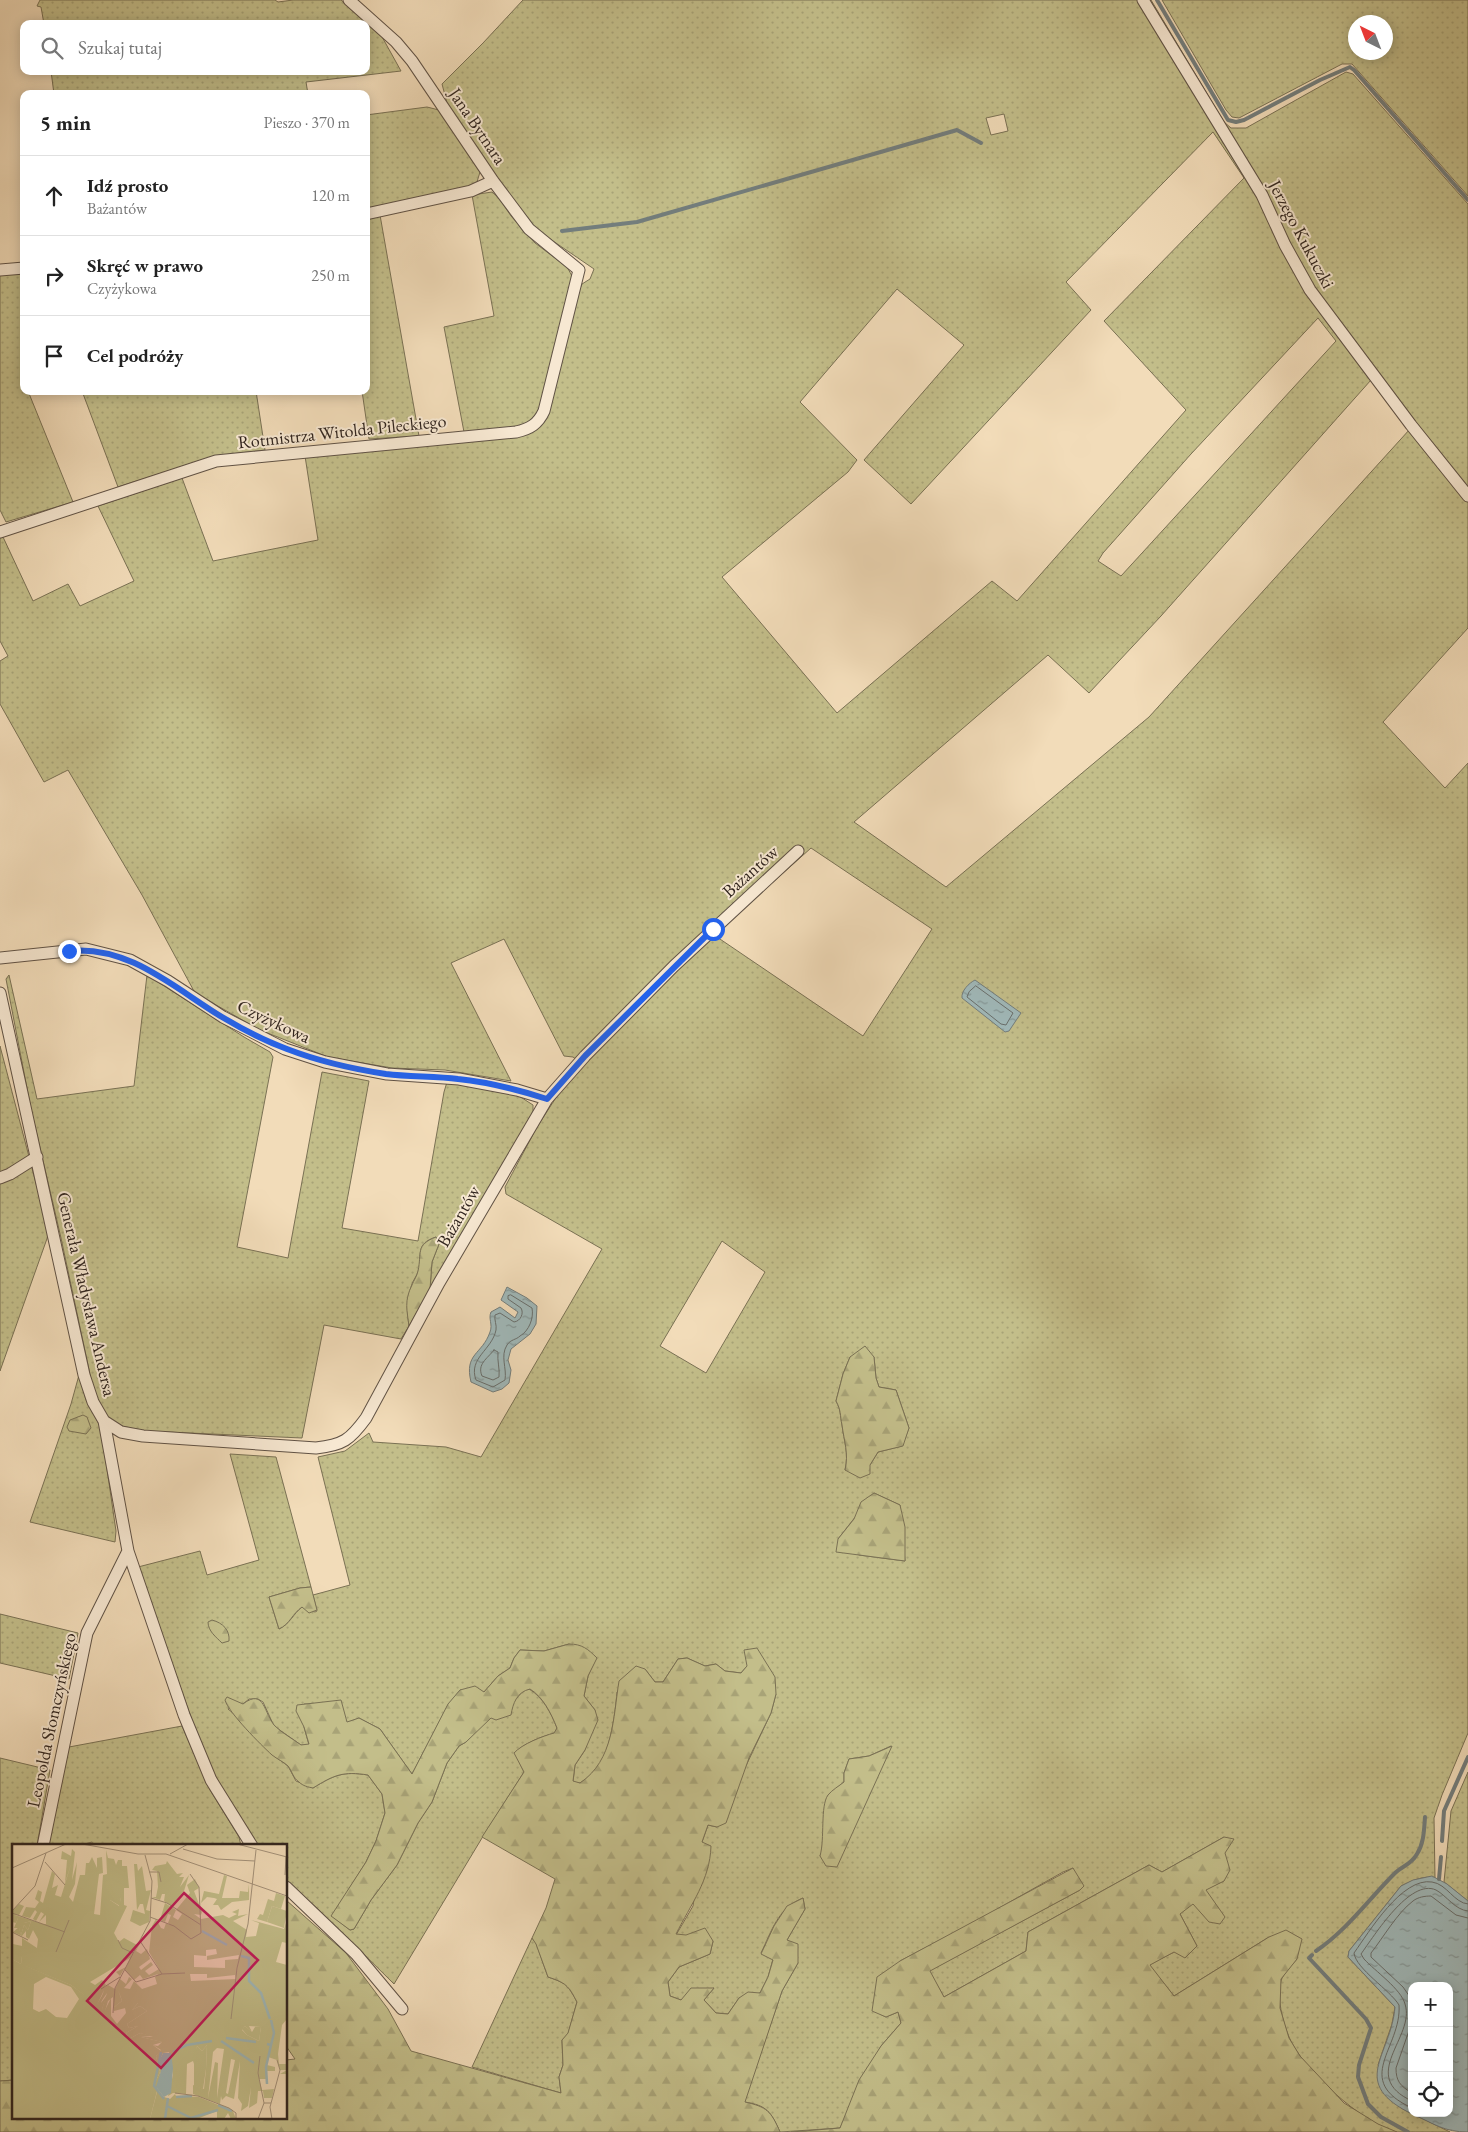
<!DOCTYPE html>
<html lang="pl">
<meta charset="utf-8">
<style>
body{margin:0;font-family:"EB Garamond",serif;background:#f6f6f6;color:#222}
.controls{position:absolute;right:15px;bottom:15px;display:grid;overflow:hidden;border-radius:10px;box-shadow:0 2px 12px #0003}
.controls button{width:45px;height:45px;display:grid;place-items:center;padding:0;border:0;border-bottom:1px solid #e0e0e0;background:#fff;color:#222;font:25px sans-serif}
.compass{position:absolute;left:1348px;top:15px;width:45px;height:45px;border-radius:50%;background:#fff;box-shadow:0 2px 12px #0003;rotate:318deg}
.stop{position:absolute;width:15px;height:15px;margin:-11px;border:4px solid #2563eb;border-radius:50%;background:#fff}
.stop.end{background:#2563eb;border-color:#fff;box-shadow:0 1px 5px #0008}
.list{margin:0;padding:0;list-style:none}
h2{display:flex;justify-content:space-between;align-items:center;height:65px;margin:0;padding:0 20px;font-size:21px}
h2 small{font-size:16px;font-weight:400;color:#767676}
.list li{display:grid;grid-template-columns:32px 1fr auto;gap:15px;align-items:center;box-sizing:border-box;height:80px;padding:0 20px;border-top:1px solid #e0e0e0}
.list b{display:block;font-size:19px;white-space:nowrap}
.list p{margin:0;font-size:16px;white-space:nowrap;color:#767676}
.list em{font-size:16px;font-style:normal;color:#767676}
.icon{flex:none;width:28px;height:28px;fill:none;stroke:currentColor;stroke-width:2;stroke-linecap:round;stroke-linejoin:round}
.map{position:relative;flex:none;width:1468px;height:2132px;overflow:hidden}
.search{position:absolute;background:#fff;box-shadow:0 2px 12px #0003;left:20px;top:20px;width:350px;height:55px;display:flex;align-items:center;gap:12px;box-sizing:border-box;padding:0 18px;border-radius:10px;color:#767676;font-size:19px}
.panel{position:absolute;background:#fff;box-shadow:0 2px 12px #0003;left:20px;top:90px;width:350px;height:305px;border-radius:10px}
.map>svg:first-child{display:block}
</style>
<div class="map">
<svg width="1468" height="2132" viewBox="0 0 1468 2132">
<defs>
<pattern id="grass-dots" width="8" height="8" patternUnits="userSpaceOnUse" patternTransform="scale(1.25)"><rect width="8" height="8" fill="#c3be8a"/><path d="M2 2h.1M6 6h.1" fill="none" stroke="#a8a377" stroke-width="1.8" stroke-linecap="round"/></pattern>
<pattern id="forest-firs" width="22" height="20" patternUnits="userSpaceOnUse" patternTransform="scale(1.25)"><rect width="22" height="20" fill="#c3be8a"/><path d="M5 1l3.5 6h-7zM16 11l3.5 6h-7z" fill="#a8a377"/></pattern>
<pattern id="water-ripples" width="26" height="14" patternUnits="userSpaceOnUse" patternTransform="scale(1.25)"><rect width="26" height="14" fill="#a0b9ba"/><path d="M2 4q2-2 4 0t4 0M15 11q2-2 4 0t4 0" fill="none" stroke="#839697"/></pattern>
</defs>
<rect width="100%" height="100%" fill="#f2dcb9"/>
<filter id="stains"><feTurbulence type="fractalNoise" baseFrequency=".004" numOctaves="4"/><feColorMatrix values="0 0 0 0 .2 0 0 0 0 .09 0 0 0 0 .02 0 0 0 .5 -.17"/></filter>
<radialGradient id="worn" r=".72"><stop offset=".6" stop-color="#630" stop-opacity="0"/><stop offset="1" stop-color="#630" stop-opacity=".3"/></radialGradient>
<path fill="url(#grass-dots)" stroke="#7a7154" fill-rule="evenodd" d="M40,0H275L278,2L293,0H341L381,35L401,71L306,82L308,94H54L51,71H366V24H44L41,7L37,6Z
M523,0H1151L1224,122L1231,128H1246L1346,72L1353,74L1468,204V628L1383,722L1445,788L1468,763V1733L1442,1795L1434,1818L1435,1878C1424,1875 1411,1881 1401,1886L1349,1951L1348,1957L1395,2007L1392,2024L1378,2065L1401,2108L1450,2132C1435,2132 1411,2132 1396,2132C1363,2124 1302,2069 1289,2037C1282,2020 1277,1999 1281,1981C1283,1974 1292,1965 1297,1959L1269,1937L1174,1996L1149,1965L1174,1952L1197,1946L1180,1914L1206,1889L1224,1881V1837L1162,1872L1149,1865L1028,1932L1026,1951L944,1997L929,1971L1080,1890L1073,1868L1063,1872L976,1921L900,1961L880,2014L886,2017L898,2012L901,2023L881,2046L840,2128L780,2132C771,2112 767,2105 744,2102L782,1991L798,1963L787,1940L805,1909L803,1898C778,1908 772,1930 761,1953L773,1959L768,1977L760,1993L739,1998L728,2014L716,2013L704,2000L714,1988L681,2000L670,1996L668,1982L679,1967L710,1954L713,1941L676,1935L693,1906L702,1842L708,1825L717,1827L771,1713L776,1694L747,1666L741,1673L725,1671L716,1664L705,1666L687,1658L678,1659L663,1682H655L645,1669L617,1692C615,1715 610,1757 593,1774C589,1777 584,1780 580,1783L573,1782L575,1765L585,1750L595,1710L584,1696L588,1676L596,1658L569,1644L544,1651L520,1650L514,1658L510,1668L498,1676L484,1692L460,1690L448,1705L412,1774L380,1729L359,1718L347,1723L318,1704H304V1727L309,1745H301L274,1726L263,1702L258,1699H249L243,1704L228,1709L239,1718L248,1730L273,1755L288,1766L296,1781L313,1788C334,1775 343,1771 368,1775L382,1794L385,1813L376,1841L366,1862L332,1916L350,1930L354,1929L371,1900L397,1865L418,1823L432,1802L447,1763L459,1746L466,1742L486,1721L513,1702L524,1690L529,1689C543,1697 551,1713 557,1728L555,1733C543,1736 522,1744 515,1753L524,1772L482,1838L394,1984L318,1909L286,1882V1846H257L241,1823L205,1757L138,1567L200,1551L207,1575L259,1560L230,1454L276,1457L311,1587L300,1588L269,1597L279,1629C290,1624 293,1614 302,1607L315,1612L317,1611L313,1595L350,1585L318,1457L345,1451L369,1433L373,1442L446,1447L481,1457L602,1249L506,1194L505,1187L537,1127L557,1096L584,1065L573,1057L564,1056L504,939L451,963L511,1081L445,1070L392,1068L328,1057L260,1030L195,993L142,895L68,770L44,782L0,704V661L8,656L0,641V538L3,537L33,601L68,584L80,606L134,581L98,506L182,478L213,561L318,540L305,456L532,432L574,302L582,284L590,279L594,269L534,228L515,205L447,103L442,84L483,43ZM1004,114L1008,131L991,135L986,118ZM1213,132L1244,178L1104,321L1186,410L1017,601L992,581L837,713L722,577L848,472L857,460L800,402L897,289L964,345L864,460L911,504L1091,310L1066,282ZM1318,318L1336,341L1121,576L1098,561L1103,553L1191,454ZM1371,380L1410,429L1149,717L946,887L854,822L1048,655L1089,693L1161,616ZM811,848L932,929L863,1036L714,935ZM722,1241L765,1272L706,1373L660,1346ZM850,1357H874L876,1378L879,1387L896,1390L909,1428L902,1446L878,1452L870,1465L845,1470C849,1453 844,1441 842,1425C840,1415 841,1410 836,1401L843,1374ZM874,1493L900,1505L905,1561L859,1555L838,1539ZM891,1746L841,1855L836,1867L820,1856L824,1844L828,1795L844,1782V1773L849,1759L869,1756Z
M1162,0H1468V196L1352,64H1342L1239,118L1232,117L1226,110ZM1356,22H1386V52H1356Z
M427,107L439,110L480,172L477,182L470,187L366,209V115Z
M492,192L499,198L511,216L535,243L567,267L572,276L540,411L526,426L464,432L444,327L494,316L472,195Z
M380,215L419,436L369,439L362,391H366V218Z
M24,273V391H28L73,502L6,522L0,510V275Z
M82,391H256L265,450L214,456L118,487Z
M9,975L37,1099L134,1086L147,975L244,1037L270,1052L273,1057L237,1247L288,1258L322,1072L369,1081L342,1228L418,1241L444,1092L447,1082L519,1096L533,1105V1112L430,1289L432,1262L439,1244L436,1237C414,1244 423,1255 418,1272C416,1277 412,1282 411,1287C406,1303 407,1311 409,1326L401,1339L324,1325L302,1438L144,1431L117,1425L107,1416L94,1393L61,1238L31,1109L6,979Z
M0,1046L49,1233L0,1371Z
M79,1375L86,1400L101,1428L116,1531L115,1542L30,1522L71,1404Z
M0,1614L78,1633L69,1679L0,1663Z
M182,1726L210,1790L239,1837L241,1846H93L92,1842L77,1846H47L69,1747Z
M0,1758L50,1770L37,1846H14V2080L0,2081Z
M1468,1772V1901L1444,1882L1451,1811Z
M532,1938L536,1943L548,1977C566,1983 568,1985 577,2002L568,2034L562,2040L563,2065L559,2077L561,2093L472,2067Z"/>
<path fill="url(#forest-firs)" stroke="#7a7154" d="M436,1237L439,1244L432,1262L430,1289L409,1326C407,1310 404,1301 412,1285C414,1280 417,1276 418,1271C422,1253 415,1245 436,1237Z
M865,1346L874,1357L876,1378L879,1387L896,1390L909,1428L903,1446L878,1452L870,1465V1474L860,1478L845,1470C849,1454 844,1441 842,1425C840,1415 841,1410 836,1401L843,1374L850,1357Z
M83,1415L87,1417L91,1428L86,1434L69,1431L67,1427L70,1420Z
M874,1493L900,1505L905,1527V1561L836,1552L838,1539L854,1519L861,1502Z
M311,1587L317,1610L309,1613L302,1607C292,1614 290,1624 279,1629L269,1597L300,1588Z
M212,1620C223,1623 230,1630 229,1641L222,1643C216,1637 208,1631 208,1622Z
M569,1644C582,1644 588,1649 597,1658L588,1676L584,1696L595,1710L598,1720L585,1750L575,1765L573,1781L580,1783C614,1760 613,1718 619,1681L636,1666L645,1669L655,1682H663L678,1659L687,1658L705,1666L716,1664L725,1671L741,1673L747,1666L744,1650L757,1648L775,1677L776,1694L771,1713L749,1758L726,1823L717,1827L708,1825L702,1842L711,1846C710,1880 691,1904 676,1934L686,1935L705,1928L713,1941L710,1954L679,1967L668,1982L670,1996L681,2000L691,1988H714L704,2000L716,2013L728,2014L739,1998L748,1992L760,1993L768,1977L773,1960L761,1954L774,1926L787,1906L803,1898L805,1909L787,1940L798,1944V1963L782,1991L745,2102C767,2107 771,2111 780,2132H0V2081L14,2080V2118H286V2060L295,2059L286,2046V1900L346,1953L388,2009L411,2051L561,2093L559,2077L563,2065L562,2040L568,2033L577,2002C568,1985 566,1983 548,1977L536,1944L532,1938L546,1908L555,1879L482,1837L524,1772L514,1753C522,1744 543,1736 554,1733L557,1728C551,1713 543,1697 530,1689C517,1692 513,1703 511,1715L496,1720L491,1718L466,1742L459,1746L447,1763L432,1802L418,1823L397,1865L371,1900L354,1929L350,1930L331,1916L366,1862L376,1841L385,1813L382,1794L368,1775C343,1771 334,1775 313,1788C308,1787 303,1786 299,1782C293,1778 292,1771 288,1766C284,1762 277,1759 272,1755C261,1745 228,1712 225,1700L227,1697L243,1704C265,1687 264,1715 275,1726C282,1733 293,1739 301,1745L309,1744L304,1727L296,1711L297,1705L341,1700L347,1722L359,1718L380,1729L412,1774L448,1704L460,1690L475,1686L484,1692L498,1676L510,1668L514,1658L520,1650L544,1651Z
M892,1746L837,1867L826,1866L820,1856C825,1839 820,1806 828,1795C832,1790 839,1786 844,1782V1773L849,1759L869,1756Z
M1224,1837L1234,1839L1225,1853L1230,1870L1224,1881L1206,1890L1225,1917L1220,1924L1209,1922L1193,1904L1180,1914L1197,1946L1185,1958L1174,1952L1150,1965L1174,1996L1269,1937L1286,1930L1302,1939L1297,1959L1281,1979L1280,2008L1289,2038L1300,2056L1344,2103L1378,2124L1397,2132H791L840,2128L859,2080L881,2046L901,2023L898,2012L886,2017L872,2011L877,1977L900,1961L1073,1868L1084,1886L1080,1890L930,1971L944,1997L1026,1951L1028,1932L1149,1865L1162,1872Z"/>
<path fill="url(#water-ripples)" stroke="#737d7c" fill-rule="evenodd" d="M975,980L1021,1013L1009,1031L1005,1032L962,998C961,991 969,983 975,980Z
M507,1287L527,1298L537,1306L536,1324L530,1334L511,1349L508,1360L511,1370L509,1383L502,1389L493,1392L471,1382C464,1353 482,1355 490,1332C493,1324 488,1319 491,1312L500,1307L515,1318L518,1312L501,1300Z
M1432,1876L1447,1884L1468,1901V2132C1444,2132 1435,2124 1414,2115C1347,2083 1391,2057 1395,2007L1348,1957L1349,1951L1401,1886L1413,1880ZM1412,1986H1449V2113H1412Z"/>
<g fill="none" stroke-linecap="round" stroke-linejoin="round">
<path stroke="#686e6c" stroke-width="1" d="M976,986L1013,1013L1006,1025L1001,1024L967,997L969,992Z
M511,1295L532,1308C534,1318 529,1331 520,1336C516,1340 511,1339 507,1345C500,1356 507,1368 505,1380L493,1387L476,1380C468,1358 492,1350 496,1330C497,1325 494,1320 495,1315L500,1313L514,1322C521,1321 524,1313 521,1308L508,1299V1296Z
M494,1350L498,1352C497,1361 500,1369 499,1377L493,1380L482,1376C477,1364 487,1359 494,1350Z
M1412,2000L1403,1987L1371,1957V1953C1383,1938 1397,1913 1413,1901C1418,1897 1425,1896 1431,1896L1456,1915L1468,1918
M1412,2022L1396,2068C1396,2081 1400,2086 1412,2093
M1412,2101C1357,2076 1416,2037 1405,2004C1401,1989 1375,1971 1364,1959L1361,1954C1374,1936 1410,1878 1436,1890C1447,1896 1455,1910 1468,1911
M1412,2108C1351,2080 1402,2048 1399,2005C1390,1990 1356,1969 1354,1953C1369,1932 1402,1877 1432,1882C1447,1884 1454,1903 1468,1904"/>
<path stroke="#737d7c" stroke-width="4" d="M1157,0L1228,120L1236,122L1244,120L1320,80L1350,67L1354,70L1468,200
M562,231L637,222L957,130L981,143
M1442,1841L1444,1811L1468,1757
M1439,1879L1441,1857
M1316,1951C1347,1930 1368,1900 1395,1873C1402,1866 1411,1865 1417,1854C1424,1843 1424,1830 1425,1817
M1312,1955L1309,1958L1366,2019L1371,2028L1359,2065L1358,2077L1368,2104L1381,2117L1408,2132"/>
<g stroke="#605245" stroke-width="13">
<path id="minor" d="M1143,0L1262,195L1285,245L1310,290L1411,425L1468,496
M366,214L471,191L493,181
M0,270L24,268
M0,532L216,461L516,432C530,429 538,424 544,411L579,270L529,229L493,181L412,61L396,42L349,0
M0,958L86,949L130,960L168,981L223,1017L285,1049L325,1062L387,1074L459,1079L517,1090L547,1099
M0,993L84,1375L93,1402L104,1421L128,1551L184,1715L211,1780L252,1846
M0,1178L10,1174L37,1157
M104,1421L121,1432L143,1436L316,1448C343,1445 350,1440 366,1418L439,1283L547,1099L585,1056L674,966L798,851
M43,1846L87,1633L128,1551
M286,1887L356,1954L402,2009"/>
</g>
<use href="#minor" stroke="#f7e8d2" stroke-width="11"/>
</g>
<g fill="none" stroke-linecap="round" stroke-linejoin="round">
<path stroke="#2563eb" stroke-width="6" d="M69,951C129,945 174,988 222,1017C242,1029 265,1041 287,1049C318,1061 353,1069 386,1074C410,1077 435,1076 458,1079C488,1082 519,1090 547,1099L585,1056L713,929"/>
</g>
<g text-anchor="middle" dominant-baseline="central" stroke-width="4" stroke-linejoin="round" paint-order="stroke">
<g font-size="18" fill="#30241e" stroke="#f7e8d2">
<text transform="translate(478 126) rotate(56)">Jana Bytnara</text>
<text transform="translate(1302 234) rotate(62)">Jerzego Kukuczki</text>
<text transform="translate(342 431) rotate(-6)">Rotmistrza Witolda Pileckiego</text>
<text transform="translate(750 871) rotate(-42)">Bażantów</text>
<text transform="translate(274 1021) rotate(25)">Czyżykowa</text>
<text transform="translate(458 1216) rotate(-60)">Bażantów</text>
<text transform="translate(87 1294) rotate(77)">Generała Władysława Andersa</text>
<text transform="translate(51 1720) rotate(-78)">Leopolda Słomczyńskiego</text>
</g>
</g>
<g transform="translate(12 1844)">
<rect width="275" height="275" fill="#f2dcb9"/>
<path d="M60,5L63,8L60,36L65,18L63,40L57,53L61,58L68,31H73L74,19H77L80,13L85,24V14L90,13L91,29L87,30L82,70L88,71L91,31L95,30L94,6L96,14L102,15L104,21L106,16H110V22H115L117,44H112V61L115,62L102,89L107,98L112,94L125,101L119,113L128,99L124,107L129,110L135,105L138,115L127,123L129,126L139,118L141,121L133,127L137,131L147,125L137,108L140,82L144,75L149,84L152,85L154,79L158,81L156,79L159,71L156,70L153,78L148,76L153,59L164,66L161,73L166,76L170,70L164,66L178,49L175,41L183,35L187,44L182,47L190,68L189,71L182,70L189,75L211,71L217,74L225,70L220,68L227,65L226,72L236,70L221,77L235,86L234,93L244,92L247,79L239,76L272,85L275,76V99L270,98L264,118L275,121V175L270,181L266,210L267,220H275V230H268L275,226H268L265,216L256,213L255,221L263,223V227H255V235H247L250,246L262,245L260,254H252L251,247H246L245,259L237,264L239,243L236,262L229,267L230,260L226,254L228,217L222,255L214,252L210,256L209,252L208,260L181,250V241L192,245L194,225L195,201L190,207L185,202L182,220L181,217L175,220L174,250L161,249L156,252L161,231L157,208L151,209L147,218L149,227L145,245L149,252L158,255L163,250L164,252L187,253L221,267L224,275H219L216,269L212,275H205V267L185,275H138L145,248L142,241L148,228L144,212L149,206L141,201L146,202L150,198L129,193H141L128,189L117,195L114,189L126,182L117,184L115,180L135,167L128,162L120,166L126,159L112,158V151H108L106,146L110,157L102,163L116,158L122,159L121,162L102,167L101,153L96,157L93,167L90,165L95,149L88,159L92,146L85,161L59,141L13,122L14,112H10L9,120L0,115L1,100L10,102V94L25,104L26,95L21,86L17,95L14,93V87L10,92L1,88L7,83L9,91L12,81L16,86L19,77L12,79L11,74H6L4,79L0,78V67L7,60L12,62L7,71H3L31,80H34V71L27,78L32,70L29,68L24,77L21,75L25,68L23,66L18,74L10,72L14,63L23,64L27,58L23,55L26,46L30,48L28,57L31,59L40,27L43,30L40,44L46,41L43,51L49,53L60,17L53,39L55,16L49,15L50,7L59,12ZM101,39H105V53L109,54L107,62L98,56ZM204,105L205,110L195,112V116L227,111L226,115L213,116V124L182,123V111L194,112V106ZM118,114L114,123L104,128L108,132L112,125L122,136L128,131L131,135L146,130L143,133L145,140L130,145L122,137L118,145L112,144L120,135L117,133L114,140L108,135L103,145L96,141L91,144L94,141L90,136L83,141L78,138ZM178,130H195V134L223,131L224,135L179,137ZM233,182L240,188L237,182L249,183L247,197L235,191L230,186ZM205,204L212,205L205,254L206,219L203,218L196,254L201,208ZM219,215L223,216L216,250L214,249ZM155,17L165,30L171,29L167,33H172L168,43L177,31L172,47L159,62L152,57L153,50H150L148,56L140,53H144L146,43L145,27L140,26L143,22L154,20ZM122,20H125L126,27L130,22L134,47L139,46L134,66L138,67L137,78L128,82L118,77L121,66L133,70L131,60H128L125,66ZM212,31L215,32L210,54H227L228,47L236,48L237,40V56L220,58L209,66L206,61H201L205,55L202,54L195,53L189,59L192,47L207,50ZM264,49L273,52L269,65L260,62L255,78L245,75L248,70L251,71L256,55L262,57Z" fill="#c3be8a" fill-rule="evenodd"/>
<path d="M101,39H105V53H109L108,62L98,56V43ZM6,74H12V79L19,77L16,86L12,81L9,91L7,84H2ZM10,112H14V122L59,141L85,160L93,147L89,159L95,151L90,165L93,166L99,154V172L105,180L114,169L113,164L122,159L102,163L110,157L106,145L108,151H112V157L126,159L120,166L128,162L135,167L115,180L117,184L126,182L114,189L117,195L128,189L141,192L129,193L151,198L141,201L149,207L144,212L148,228L142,241L145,247L138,275H0V115L9,120ZM34,133L59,143L67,155L55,174L44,173L34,165L27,168L21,165L22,140ZM233,182L240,188L243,183H249L247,197L235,191L230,185ZM195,201L194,225L191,245L182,242V211L185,202L190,207Z" fill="#c3be8a" fill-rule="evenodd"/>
<path d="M260,62L275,67L272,84L255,78Z" fill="#c3be8a"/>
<path d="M151,209H159L161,224L159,249L152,253L144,243L149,227L147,218Z" fill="#a0b9ba"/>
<path fill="none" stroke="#a0b9ba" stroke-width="2.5" d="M190,87L215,101M229,112L237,114V137L249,149L258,175M214,194L244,198M209,197L242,219M255,200L259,201L262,189L259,176M149,208L142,242L152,255M161,208L175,201L200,197M255,240L254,223L259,201M164,253L180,252M206,261L220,267M155,262L179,274L206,266M153,275L156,254"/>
<path fill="none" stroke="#a4927b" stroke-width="1" d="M70,0L126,10H154L275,52M225,0L275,13M171,5L205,15L243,17M158,10L176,0M33,18L53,41M0,24L54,0M137,28H147L149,38M273,31L274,13M139,54L155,59L189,81M0,67L23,42L34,9M0,69L53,88M138,73L162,82L179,95L189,89L187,43L178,30M0,88L16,96M106,96L110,104L121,109M128,97L150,130M44,108L57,76M113,126L124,138L150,130L173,129M89,145L108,133M101,169L103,144L138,77L140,37L133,11M219,175L225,124L236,80L244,6M248,212L246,229L252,259M163,249L186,252L217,264L224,269V275M246,275L252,259H259M260,275L258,263L268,226L265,216"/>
<path fill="#c2185b" fill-opacity="0.15" stroke="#c2185b" stroke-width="2.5" d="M172,49L246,116L149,224L75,157Z"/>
<rect width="275" height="275" fill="none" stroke="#30241e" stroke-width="2.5"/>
</g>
<rect width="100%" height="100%" filter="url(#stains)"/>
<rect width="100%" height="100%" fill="url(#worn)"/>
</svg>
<div class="controls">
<button>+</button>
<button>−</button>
<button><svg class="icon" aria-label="locate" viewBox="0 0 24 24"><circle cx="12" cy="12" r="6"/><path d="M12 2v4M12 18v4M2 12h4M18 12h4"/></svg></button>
</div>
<svg class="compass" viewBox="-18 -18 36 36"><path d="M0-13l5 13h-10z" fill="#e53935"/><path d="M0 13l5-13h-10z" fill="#767676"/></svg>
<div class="stop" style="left:713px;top:929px"></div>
<div class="stop end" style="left:69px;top:951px"></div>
<div class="search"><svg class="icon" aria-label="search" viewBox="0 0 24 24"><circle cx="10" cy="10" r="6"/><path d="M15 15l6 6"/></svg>Szukaj tutaj</div>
<section class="panel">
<h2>5 min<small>Pieszo · 370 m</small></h2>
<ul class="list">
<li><svg class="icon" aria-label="ahead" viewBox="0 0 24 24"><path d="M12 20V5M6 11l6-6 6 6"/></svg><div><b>Idź prosto</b><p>Bażantów</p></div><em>120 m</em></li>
<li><svg class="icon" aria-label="right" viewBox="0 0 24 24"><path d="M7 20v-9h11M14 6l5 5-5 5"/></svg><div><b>Skręć w prawo</b><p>Czyżykowa</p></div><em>250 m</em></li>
<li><svg class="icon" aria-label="arrive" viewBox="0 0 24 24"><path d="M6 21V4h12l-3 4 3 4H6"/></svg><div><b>Cel podróży</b></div></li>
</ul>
</section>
</div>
